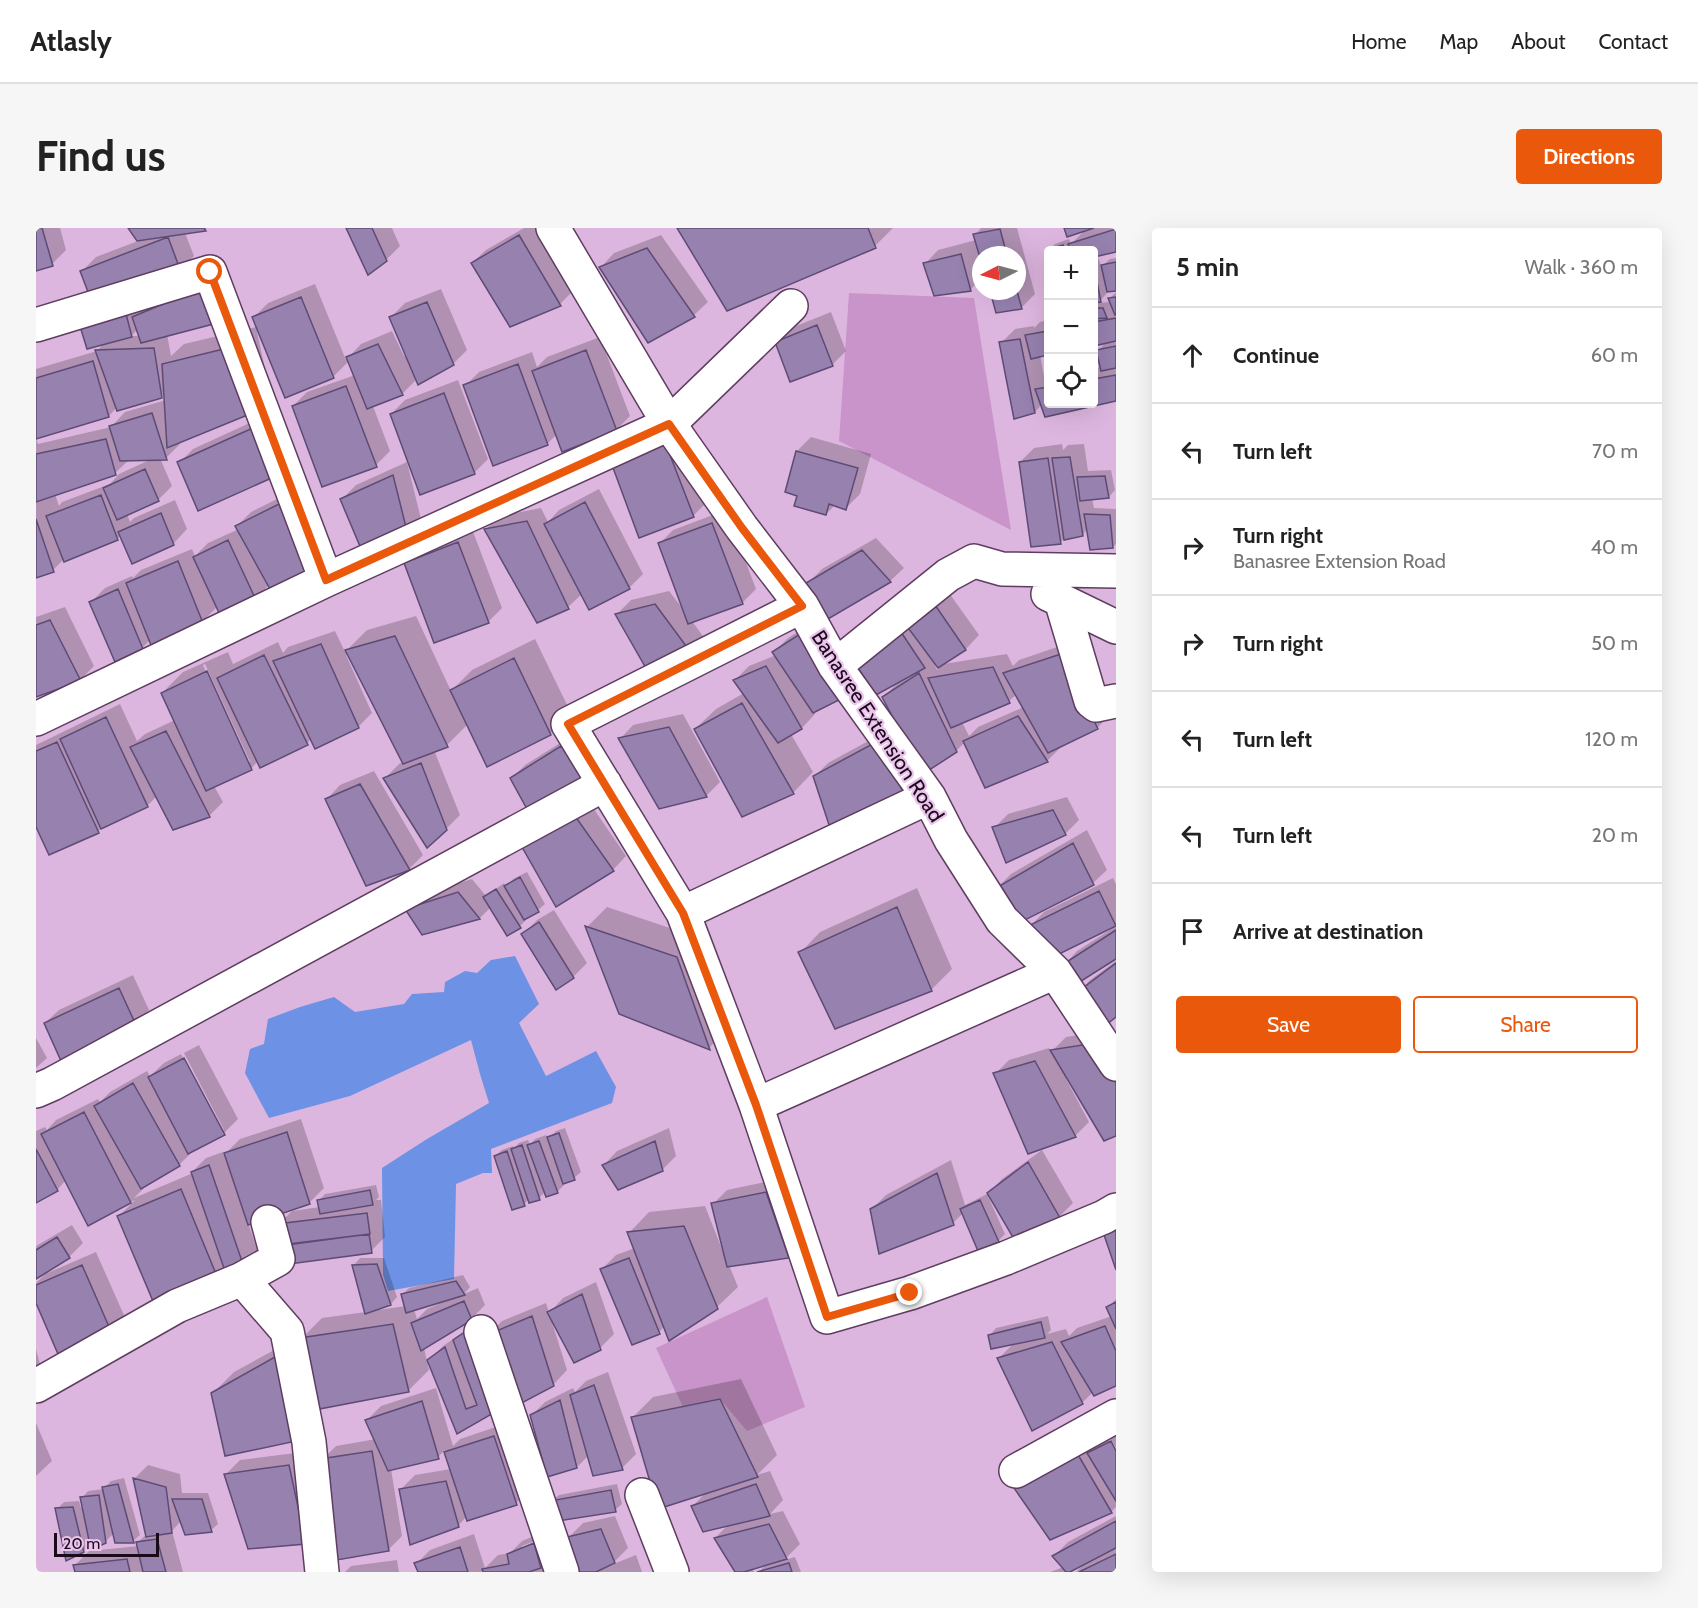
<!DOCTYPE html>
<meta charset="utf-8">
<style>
body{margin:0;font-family:Cabin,sans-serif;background:#f6f6f6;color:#222}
.controls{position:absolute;right:18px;top:18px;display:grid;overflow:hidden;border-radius:6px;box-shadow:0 6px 24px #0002}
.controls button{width:54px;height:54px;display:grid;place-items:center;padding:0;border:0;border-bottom:2px solid #e0e0e0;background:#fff;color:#222;font:30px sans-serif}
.compass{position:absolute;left:936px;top:18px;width:54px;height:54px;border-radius:50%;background:#fff;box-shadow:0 6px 24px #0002;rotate:264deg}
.scale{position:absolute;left:18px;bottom:15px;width:105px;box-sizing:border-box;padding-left:6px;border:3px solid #190b19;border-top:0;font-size:16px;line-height:21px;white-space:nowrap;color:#190b19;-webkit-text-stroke:4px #ebc3ec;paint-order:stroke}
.stop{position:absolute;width:18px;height:18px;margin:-14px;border:4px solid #ea580c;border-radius:50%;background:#fff}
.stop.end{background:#ea580c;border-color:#fff;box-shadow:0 2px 6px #0008}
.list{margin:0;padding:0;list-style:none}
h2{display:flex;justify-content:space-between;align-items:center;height:78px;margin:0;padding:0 24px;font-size:26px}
h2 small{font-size:20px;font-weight:400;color:#767676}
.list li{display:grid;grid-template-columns:39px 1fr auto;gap:18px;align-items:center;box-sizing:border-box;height:96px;padding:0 24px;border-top:2px solid #e0e0e0}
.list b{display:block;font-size:22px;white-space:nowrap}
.list p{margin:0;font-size:20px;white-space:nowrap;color:#767676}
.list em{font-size:20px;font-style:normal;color:#767676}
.actions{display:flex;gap:12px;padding:18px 24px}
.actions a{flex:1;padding:14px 0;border:2px solid #ea580c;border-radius:6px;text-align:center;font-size:21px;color:#ea580c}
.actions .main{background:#ea580c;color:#fff}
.icon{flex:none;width:33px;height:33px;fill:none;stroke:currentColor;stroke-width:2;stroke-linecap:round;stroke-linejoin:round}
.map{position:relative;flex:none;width:1080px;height:1344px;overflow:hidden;border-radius:6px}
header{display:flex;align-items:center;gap:36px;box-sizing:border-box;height:84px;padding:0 30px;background:#fff;border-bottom:2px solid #e0e0e0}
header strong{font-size:28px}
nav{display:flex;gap:33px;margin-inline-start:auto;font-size:21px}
.intro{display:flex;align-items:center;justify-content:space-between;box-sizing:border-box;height:144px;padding:0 36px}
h1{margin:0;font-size:42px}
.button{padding:15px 27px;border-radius:6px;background:#ea580c;color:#fff;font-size:21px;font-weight:700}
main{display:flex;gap:36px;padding:0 36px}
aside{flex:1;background:#fff;border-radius:6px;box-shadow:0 6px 24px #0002}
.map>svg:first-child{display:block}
</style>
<header>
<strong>Atlasly</strong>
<nav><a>Home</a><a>Map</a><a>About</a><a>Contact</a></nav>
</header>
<div class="intro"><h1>Find us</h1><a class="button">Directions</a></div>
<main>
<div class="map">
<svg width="1080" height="1344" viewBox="0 0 1080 1344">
<rect width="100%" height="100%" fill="#ddb6df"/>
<path fill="#c894ca" d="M813,65L938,70L975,302L803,213Z
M731,1069L769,1179L711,1203L684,1171L647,1179L620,1120Z"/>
<path fill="#6d91e4" d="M479,728L503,776L483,795L510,848L560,823L580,859L576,875L455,921L456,945H447L420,956L418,1051L352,1063L347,1047L346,940L391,911L453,875L444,846L435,812L314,868L233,890L209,845L214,821L228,816L232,791L264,779L298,769L319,784L368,776L376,766L408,764L409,754L429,743L441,745L455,732Z"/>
<path fill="#0003" fill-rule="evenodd" d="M0,0H24L30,22L16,36L0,41Z
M94,0H171L169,2L149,5L158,28L144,42L46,43L60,29L102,13Z
M311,0H356L364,18L350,32Z
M488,0H501L538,62L524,76L436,35L450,22Z
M643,0H857L839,18Z
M945,0H981L999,66L985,80L955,63H981V27H945V51L934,62L889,36L902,22L940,12L939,7Z
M1029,0H1080V22L1058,28V22H1012V24V23L1019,16L1033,11L1035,16L1049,2Z
M625,7L672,74L658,87L612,113L565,39L578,25Z
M1080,30V61L1070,62L1071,65L1062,75L1075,74L1074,70L1080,64V172L1010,188L1006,176L999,184L965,115L979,101L998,98V100L1004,94L1012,92V125L1004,127L1009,154L1012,150V176H1058V140L1065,139L1062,123L1071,113L1058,116V79L1064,72L1058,74V32L1063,31L1065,39L1074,31Z
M177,48L131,106L135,128L148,116L220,99L234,164L143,213L144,216L130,230H124L136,258L122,272L91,286L94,294L98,290L139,272L151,301L138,315L97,334L85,307L81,311L27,332L17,342L0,348V141L61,123L68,115L45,96ZM102,101L104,108H95ZM129,165L130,172L89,184L75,199L2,216L0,210L73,188L81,179L126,168ZM118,230L83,246L74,256L26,274L23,278L19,266L79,245L94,231Z
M279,56L310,132L325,116L356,103L368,128L371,127L355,89L369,75L405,61L431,122L417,136L381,151L366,166L337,178L354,223L340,237L257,178L271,164L319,147L313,133L297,149L218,89L232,75Z
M795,84L810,123L796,137L741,114L755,100Z
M564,109L594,188L580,202L521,206L511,216L429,158L443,144L496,124L501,139L511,129Z
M422,152L452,231L438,245L355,186L369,172Z
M233,186L253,232L143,235L157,221Z
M641,196L671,274L657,288L604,308Z
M775,209L835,226L824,266L810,280L799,277L790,286L763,267L751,263L761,223Z
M1026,216L1027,222L1032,217L1048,216L1052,243L1075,242L1079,262L1073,269L1056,270L1058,280L1080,281V316L1077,319L1052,301L1046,307L1028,310L1025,314L984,234L998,220Z
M371,234L385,291L371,305L306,271L320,257Z
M563,261L607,346L593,360L553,380L546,366L532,379L450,301L464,288L505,280L512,294L523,282Z
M259,262L233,357L219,371L182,378L166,394L114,412L106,420L55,374L69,360L96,348L97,350L105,342L156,321L159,328L172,315L203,301L201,298L215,284Z
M690,282L720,361L706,375L656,393L669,411L655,425L581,386L595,372L633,363L647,381L623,316L637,302Z
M436,301L466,380L452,394L369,335L383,321Z
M840,310L868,340L854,353L772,355L786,341Z
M911,362L943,407L930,421L902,438L898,432L897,433L901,442L907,436L971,426L977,438L983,432L1039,413L1075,486L1061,500L1024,517L1025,519L1012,532L950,558L929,514L920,523L848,469L862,454L816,428ZM981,466L988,479L942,499L933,508L926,494L973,473Z
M29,379L58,438L44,452L0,467V389Z
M380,388L415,463L436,442L499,411L535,485L514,506L432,496L411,517L398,522L424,587L410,601L349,550L363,536L367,534L312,426L310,427L336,485L322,499L276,510L271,515L222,533L215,541L178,558L187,574L173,588L121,568L111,578L67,598L62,604L0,595V517L84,476L101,513L109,506L139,492L126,465L147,444L192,424L197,436L242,414L247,425L252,419L299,403L309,424L331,402ZM169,436L214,534H211L167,437Z
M782,391L778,482L779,486L766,500L755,506L777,544L757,565L659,501L680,481L708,465L699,452L713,438L740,427L738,424L752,410Z
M647,486L684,554L670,568L623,579L584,511L597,497Z
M856,500L883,555L869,569L778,549L792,535Z
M540,505L570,541L475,551L489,537Z
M338,543L387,627L373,641L291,571L304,557Z
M549,568L590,628L577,642L484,612Z
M1031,569L1043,592L1029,606L958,600L972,586Z
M1051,602L1071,642L1057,655L978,696L961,660L975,646Z
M491,644L509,676L502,682L489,690L490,692L484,698L455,679L444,690L387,706L371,681L385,667L436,651L450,668L468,655L470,659L477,651Z
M1077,650L1080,656V696L1078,698H1080V730L1028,737L1041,723L1077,700L1076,698H994L1008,684Z
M881,660L916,741L895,762L764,725L784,704Z
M571,679L661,709L693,800L673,820L551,699Z
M518,682L551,735L537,749L521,760L487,706L501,692Z
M1080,733V787L1041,766L1054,752Z
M97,747L113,782L99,796L9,795L23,782Z
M1067,803L1073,810L1080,803V906L1032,850L1030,851L1053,894L1039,908L959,846L973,832L1013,820L1015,824L1030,809Z
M0,810L11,830L0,840Z
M163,817L202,891L188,905L157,923L143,937L107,958L108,960L98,970L157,945L156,944L170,930L187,924L188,927L204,911L265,891L288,960L274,974L212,995L223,1027L184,1057L83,988L99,972L52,995L30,952L21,962L0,973V903L9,899L11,902L20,892L62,871L64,874L74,864L111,843L114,848L128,835L145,826L185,902H188L148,825Z
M529,900L545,944L538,950L527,955L528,957L521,964H509L503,970L493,971L488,976L459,928L466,922L477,918L478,920L483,915L492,912L494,917L499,911L510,907L512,911L520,903Z
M633,900L640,928L626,942L568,937L581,923Z
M1006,922L1037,975L1023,989L954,967L952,968L969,1006L962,1013L927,985L917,995L836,981L850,967L915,932L929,977L953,965L966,951Z
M744,951L766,1014L752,1028L693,1037L702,1059L681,1079L629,1098L623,1104L566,1041L580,1027L599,1020L593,1005L613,984L669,978L686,1021L688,1020L677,976L691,962Z
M340,957L343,969L340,972H345L349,1009L335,1023L247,1035L242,997L256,983L284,979L283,972L289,966Z
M36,997L47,1015L33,1029L0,1049V1018Z
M60,1024L91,1094L77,1108L0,1071V1055L9,1046Z
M324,1030H348L361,1069L355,1076L342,1080V1082L370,1078L367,1066L373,1060L427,1047L434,1059L428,1066L442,1060L449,1077L435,1091L388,1120L393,1142L373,1162L177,1165L198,1144L267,1106V1109L286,1090L330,1084L318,1037ZM402,1074L403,1076L391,1081L381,1091L378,1081Z
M560,1054L578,1106L564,1120L515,1091L531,1142L517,1157H473L422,1204L393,1132L407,1118L423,1107L424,1108L433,1099L450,1087L455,1104L466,1093L510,1075L513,1085L527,1070Z
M1080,1071V1156L1057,1164L1046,1175L963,1130L978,1115L954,1107L960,1100L1012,1088L1015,1102L1011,1106L1030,1101L1033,1108L1041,1100L1076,1088L1072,1079Z
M0,1121L5,1140L0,1145Z
M572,1144L600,1226L586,1240L553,1227L541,1239L495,1188L509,1174L537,1160L539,1164L550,1153Z
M705,1151L741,1227L721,1247L734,1243L747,1272L734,1286L747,1283L764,1316L748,1332L759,1329L765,1344H723L731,1335L716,1340L718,1344H700L679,1310L693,1296L657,1278L671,1263L597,1189L617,1169Z
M400,1160L417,1218L424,1211L472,1195L494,1261L480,1275L431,1288L422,1298L365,1261L379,1247L415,1241L409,1222L402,1229L355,1241L366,1308L352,1322L286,1232L300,1218L340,1211L331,1192L345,1178Z
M0,1195L16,1233L0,1248Z
M1080,1197V1220L1073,1208Z
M1071,1209L1080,1226V1279L1075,1284L1015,1310L979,1260L1055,1212L1059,1219Z
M267,1224L269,1314L190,1246L204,1232Z
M112,1237L144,1246L146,1265H172L182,1296L175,1302L145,1293L136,1303L147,1344H40L39,1337L53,1323L103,1318L102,1314L111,1306L98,1251Z
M88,1250L104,1307L97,1313L78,1305L69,1314L55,1315L47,1323L21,1281L28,1274L43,1273L45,1280L48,1279L46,1270L52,1263L68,1261V1260L75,1253Z
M581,1256L586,1276L579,1282L516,1273L523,1267Z
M579,1288L592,1320L575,1337L600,1327L606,1344H557L533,1309L547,1295Z
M1080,1288V1344H1040L1048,1336L1034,1343L1035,1344H1014L1028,1339L1018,1328L1032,1314Z
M512,1302L532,1344H448V1341L445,1344H383L380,1336L394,1322L438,1306L449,1340L462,1327L474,1325L486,1313ZM504,1311L505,1314L486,1322V1318Z
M361,1332L363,1344H309L315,1338Z"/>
<path fill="#9681af" stroke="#5e4b75" stroke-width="1.5" d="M0,0H6L17,38L0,43Z
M92,0H168L170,3L101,13Z
M310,0H336L351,33L332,47Z
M641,0H832L840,20L691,83Z
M1028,0H1058L1031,9Z
M964,1L971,27H945V33L937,6Z
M1080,1V24L1058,29V22H1035L1032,16Z
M483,7L525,78L474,99L435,35Z
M132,9L145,44L57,77L44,43Z
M1027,17L1028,22H1012V28L1010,22Z
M611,20L659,89L612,115L563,39Z
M925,26L935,63L898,68L887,35Z
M1080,34V63L1071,64L1065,37Z
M1058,39L1065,74L1058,75Z
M163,61L189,93L105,115L96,89Z
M954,63H981L986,81L960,85Z
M265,69L298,150L249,170L216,89Z
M1080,69V87H1079L1072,70Z
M391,74L418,137L382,157L353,89Z
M1058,80H1067L1071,90L1058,91Z
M89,82L96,109L51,121L43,95Z
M1080,90V113L1058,118V94Z
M781,97L797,138L754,154L739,114Z
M1012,103V127L995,131L989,107Z
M984,111L999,185L978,191L963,114Z
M342,116L367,167L331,181L310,129Z
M200,118L214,186L131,220L126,136Z
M1080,118V140L1065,143L1060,122Z
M118,120L126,170L81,183L59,122Z
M550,122L581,203L526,224L496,143Z
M57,133L73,189L0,211V150Z
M482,136L512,217L457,238L427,157Z
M1080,147V173L1009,189L999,161L1012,159V176H1058V151Z
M310,158L341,239L286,259L256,178Z
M408,165L439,246L384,267L354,186Z
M116,185L131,232L84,233L73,198Z
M219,199L240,248L162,283L141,234Z
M627,209L658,289L603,310L573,229Z
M70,211L80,247L0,274V226Z
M760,223L822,240L810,282L793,276L790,287L758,278L761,268L749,264Z
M1034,229L1047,308L1028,312L1016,230Z
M1012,230L1025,316L995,319L983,234Z
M109,241L123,273L81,292L67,260Z
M357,247L372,307L326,323L304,271Z
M1069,248L1073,270L1044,273L1041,249Z
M65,267L82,312L28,334L10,288Z
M549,274L594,361L553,382L508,296Z
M245,275L278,340L234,361L199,298Z
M125,285L138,317L96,336L82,304Z
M1048,286L1074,287L1077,320L1054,322Z
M0,291L18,344L0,350Z
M491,293L533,381L501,395L448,301Z
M676,295L707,376L652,396L622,315Z
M192,312L220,372L185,389L157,329Z
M422,314L453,395L398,415L368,335Z
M826,322L855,354L792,391L770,355Z
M142,333L167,395L115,417L90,355Z
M82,361L107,421L79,434L53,374Z
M897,374L930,422L902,440L867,393Z
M619,376L656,426L615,449L579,386Z
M14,392L45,453L0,469V397Z
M861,398L889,440L840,467L814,428Z
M767,404L805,471L777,485L736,424Z
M359,408L412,519L367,536L309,422Z
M285,416L323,500L279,521L237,433Z
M1025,426L1062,501L1012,525L967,445Z
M228,427L272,517L224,540L181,450Z
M478,430L515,507L451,539L414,462Z
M730,438L766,501L742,515L697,452Z
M957,439L974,475L915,500L892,450Z
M171,443L216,542L170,563L125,465Z
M883,445L921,524L887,546L846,469Z
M706,475L758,566L706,589L658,501Z
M982,488L1012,534L949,560L927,513Z
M70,489L112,579L65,601L24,511Z
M633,499L671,569L623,581L582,510Z
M130,503L174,589L137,602L94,519Z
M842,513L870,570L798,612L777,548Z
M21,514L63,605L13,627L0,599V523Z
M525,518L557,556L491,581L474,550Z
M385,535L411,602L391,620L347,550Z
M324,556L374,642L330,658L289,571Z
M534,581L578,643L520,679L482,612Z
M1017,582L1030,607L970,635L956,599Z
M1037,615L1058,657L977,698L960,660Z
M484,649L503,684L488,692L468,658Z
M460,661L485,700L471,708L447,669Z
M1063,663L1080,698L1009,733L992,698Z
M422,664L444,691L386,707L369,681Z
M861,679L896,763L799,801L762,724Z
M503,694L538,750L520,762L485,706Z
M549,698L641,729L674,822L583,786Z
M1080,702V731L1039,757L1026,737Z
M1080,735V789L1065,801L1039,766Z
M83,760L100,797L25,833L8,795Z
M1053,816L1080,855V908L1068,913L1014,822Z
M148,830L189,907L152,926L112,849Z
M999,833L1040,909L992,926L957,845Z
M97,855L144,938L105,961L58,878Z
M48,884L95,975L52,998L5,906Z
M251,904L274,976L212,997L188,925Z
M523,905L539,952L527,956L511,909Z
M503,913L522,965L510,969L491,917Z
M619,913L627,943L582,962L566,937Z
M486,917L504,972L493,975L475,921Z
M0,921L22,963L0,975Z
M471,923L489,978L476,982L458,928Z
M992,934L1024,990L982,1018L951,965Z
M173,937L209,1042L191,1049L155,944Z
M901,945L918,997L843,1026L834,981Z
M145,961L185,1058L122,1085L81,988Z
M334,962L337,977L284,986L281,972Z
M730,964L753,1030L691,1039L675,975Z
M944,972L963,1014L942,1023L924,981Z
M331,985L334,1006L244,1017L241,996Z
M1080,997V1042L1066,1001Z
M648,998L682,1081L633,1113L591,1004Z
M333,1006L336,1025L246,1037L243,1018Z
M21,1009L34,1030L0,1051V1022Z
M593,1030L624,1106L596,1117L564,1041Z
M341,1036L355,1077L329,1086L316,1037Z
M46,1037L78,1110L25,1133L0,1075V1057Z
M420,1053L429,1067L370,1085L365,1066Z
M546,1066L565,1122L538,1135L511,1084Z
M428,1073L436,1092L385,1123L375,1095Z
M1080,1074V1101L1070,1079Z
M496,1088L518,1158L480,1178L451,1107Z
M1005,1094L1009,1110L955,1121L952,1107Z
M357,1096L373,1164L278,1182L264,1110Z
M1069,1098L1080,1123V1158L1058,1168L1025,1114Z
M436,1099L461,1183L421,1206L391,1132L409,1119L430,1181L441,1177L417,1112Z
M1016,1114L1047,1176L996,1203L961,1130Z
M246,1125L265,1212L189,1228L175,1165Z
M558,1157L587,1242L557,1248L534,1167Z
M684,1171L722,1249L622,1281L595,1189Z
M524,1172L541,1240L511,1249L494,1187Z
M386,1173L403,1231L352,1243L329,1192Z
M458,1208L481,1277L431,1293L408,1224Z
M1075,1213L1080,1223V1273L1051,1225Z
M336,1223L353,1323L301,1332L284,1231Z
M1041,1225L1076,1285L1014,1312L978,1260Z
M253,1237L270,1316L212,1321L188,1246Z
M97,1250L130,1259L136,1305L110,1309Z
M410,1253L423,1299L374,1317L363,1261Z
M82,1256L98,1315H79L66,1259Z
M720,1256L734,1288L667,1304L655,1278Z
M575,1262L580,1284L522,1293L514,1273Z
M63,1267L70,1315L55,1322L44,1269Z
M136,1271H166L176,1304L149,1307Z
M37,1279L48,1324L30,1333L19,1280Z
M1080,1293V1320L1034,1344H1030L1016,1328Z
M733,1296L751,1331L708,1344H699L678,1310Z
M565,1301L579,1335L560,1344H540L531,1309Z
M121,1311L130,1344H107L100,1314Z
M498,1315L505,1340L493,1344H447L446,1341L473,1336L471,1326Z
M424,1319L432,1344H382L378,1335Z
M1080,1326V1344H1043Z
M91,1331L94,1344H39L37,1337Z
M753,1335L756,1344H721Z"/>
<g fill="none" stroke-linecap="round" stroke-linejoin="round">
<g stroke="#5e3d60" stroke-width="36">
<path id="minor" d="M517,0L633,196L706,300L766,378L799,438L893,569L915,612L966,692L1019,744L1080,836
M0,97L174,44L290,352
M1012,366L1080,399
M1025,372L1055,473L1060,477L1080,473
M766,378L532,496L647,685L893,569
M799,438L912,347L938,333L966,341L1080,343
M0,491L290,352L633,196L755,78
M647,685L720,877L791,1089L874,1065L970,1030L1068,989L1080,982
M0,863L16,856L569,556
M720,877L1019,744
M206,1051L242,1031L232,994
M445,1104L526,1344
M0,1158L141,1078L206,1051L251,1103L273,1214L286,1344
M980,1243L1080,1188
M606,1267L636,1344"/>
</g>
<use href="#minor" stroke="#fff" stroke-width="33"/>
</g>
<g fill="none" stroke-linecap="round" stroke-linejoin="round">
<path stroke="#ea580c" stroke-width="8" d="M174,44L290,352L633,196L706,300L766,378L532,496L647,685L720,877L791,1089L874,1065"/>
</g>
<g text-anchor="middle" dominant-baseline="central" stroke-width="4.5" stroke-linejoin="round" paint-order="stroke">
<g font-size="21" fill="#190b19" stroke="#ebc3ec">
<text transform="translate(842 498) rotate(57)">Banasree Extension Road</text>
</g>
</g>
</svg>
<div class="controls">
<button>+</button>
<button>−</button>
<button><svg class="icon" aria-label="locate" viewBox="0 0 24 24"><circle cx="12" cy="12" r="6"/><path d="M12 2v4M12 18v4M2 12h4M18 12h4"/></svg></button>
</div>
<svg class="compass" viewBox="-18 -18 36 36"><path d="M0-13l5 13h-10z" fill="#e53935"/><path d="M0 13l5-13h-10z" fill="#767676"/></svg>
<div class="scale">20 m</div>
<div class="stop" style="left:174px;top:44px"></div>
<div class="stop end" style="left:874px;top:1065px"></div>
</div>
<aside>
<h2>5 min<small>Walk · 360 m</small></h2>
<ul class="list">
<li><svg class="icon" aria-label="ahead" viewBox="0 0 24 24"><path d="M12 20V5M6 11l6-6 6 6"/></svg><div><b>Continue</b></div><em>60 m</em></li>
<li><svg class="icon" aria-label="left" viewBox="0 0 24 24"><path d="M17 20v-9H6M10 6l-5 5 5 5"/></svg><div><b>Turn left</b></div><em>70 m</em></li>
<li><svg class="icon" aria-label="right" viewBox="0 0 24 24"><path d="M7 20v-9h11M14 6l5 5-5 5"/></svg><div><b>Turn right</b><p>Banasree Extension Road</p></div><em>40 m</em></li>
<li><svg class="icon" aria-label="right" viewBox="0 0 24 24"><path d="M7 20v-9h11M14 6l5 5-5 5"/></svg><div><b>Turn right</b></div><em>50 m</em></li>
<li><svg class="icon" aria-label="left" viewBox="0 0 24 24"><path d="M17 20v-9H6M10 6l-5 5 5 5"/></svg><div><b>Turn left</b></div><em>120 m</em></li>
<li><svg class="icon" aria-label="left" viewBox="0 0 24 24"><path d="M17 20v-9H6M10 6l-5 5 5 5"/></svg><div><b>Turn left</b></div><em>20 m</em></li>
<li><svg class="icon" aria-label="arrive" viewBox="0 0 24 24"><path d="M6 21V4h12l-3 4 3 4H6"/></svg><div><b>Arrive at destination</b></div></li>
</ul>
<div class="actions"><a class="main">Save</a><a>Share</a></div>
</aside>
</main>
